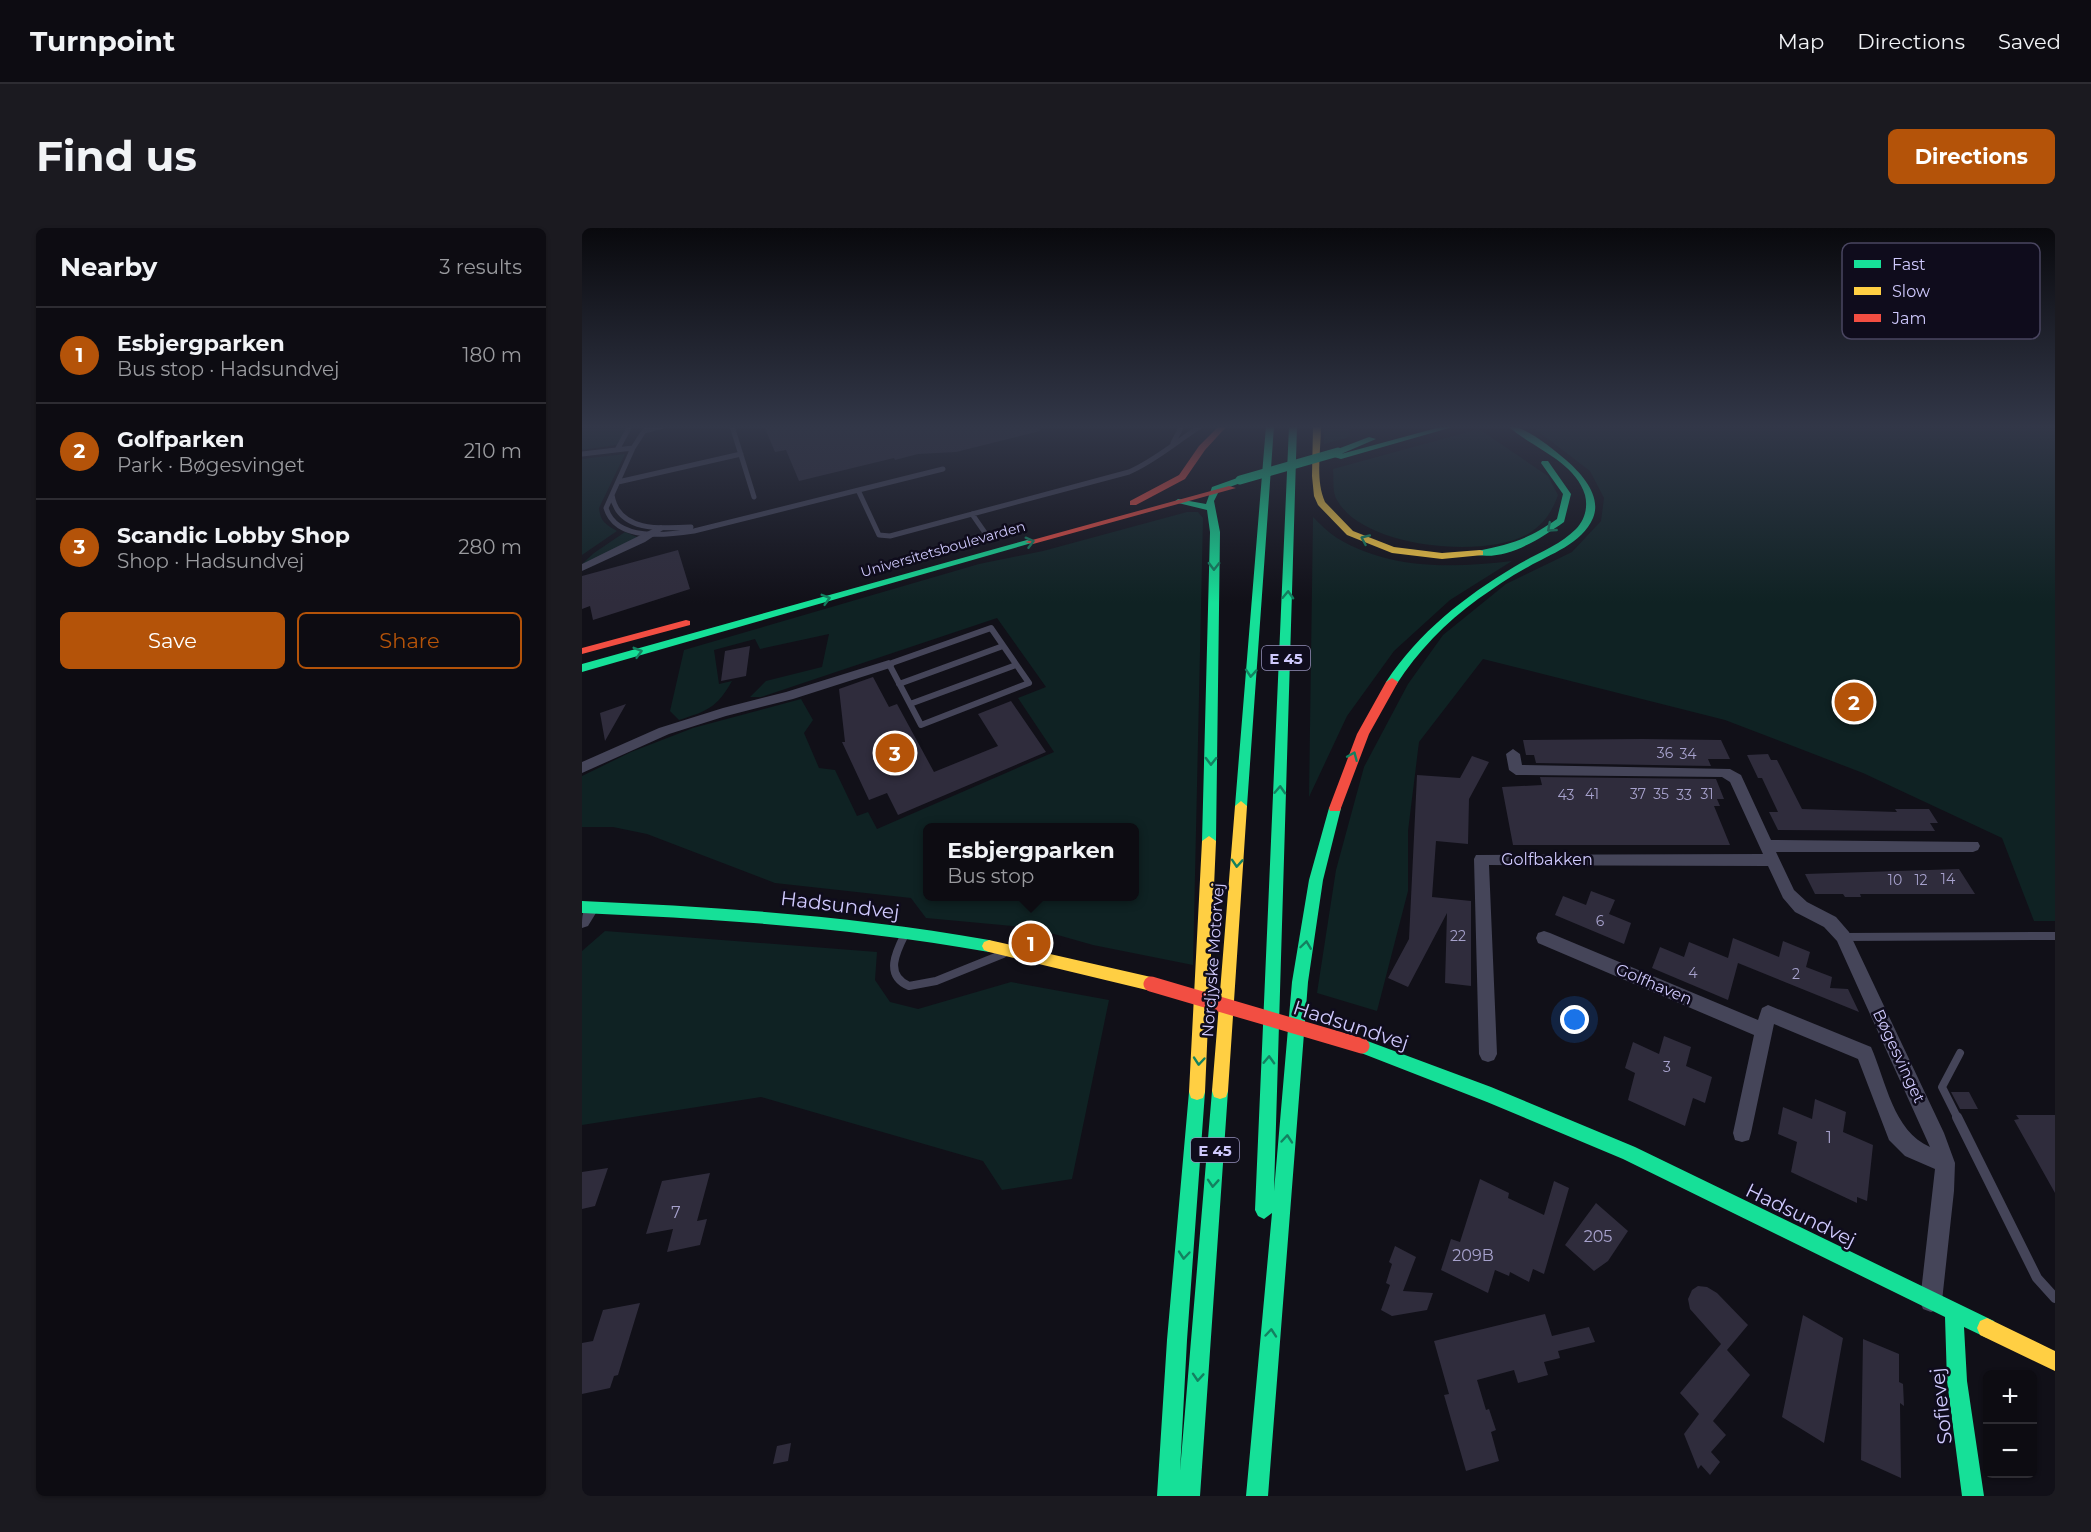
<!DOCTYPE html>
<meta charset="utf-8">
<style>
body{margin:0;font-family:Montserrat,sans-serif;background:#1b1a20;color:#f1f3f6}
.controls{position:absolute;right:18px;bottom:18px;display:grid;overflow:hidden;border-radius:9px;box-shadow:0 2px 4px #0004}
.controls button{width:54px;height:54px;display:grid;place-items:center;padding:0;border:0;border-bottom:2px solid #2d2c32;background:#0d0c12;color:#f1f3f6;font:30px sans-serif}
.you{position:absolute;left:993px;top:792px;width:21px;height:21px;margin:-15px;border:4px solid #fff;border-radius:50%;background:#1a73e8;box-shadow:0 0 0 9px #1a73e833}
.badge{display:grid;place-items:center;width:39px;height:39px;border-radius:50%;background:#b45309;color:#fff;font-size:20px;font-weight:700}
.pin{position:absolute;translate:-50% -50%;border:3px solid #fff;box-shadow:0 2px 6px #0006}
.popup{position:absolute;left:341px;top:595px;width:216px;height:78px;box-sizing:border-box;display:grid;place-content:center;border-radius:9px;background:#0d0c12;filter:drop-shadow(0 2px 4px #0005);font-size:20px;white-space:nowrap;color:#9a9b9f}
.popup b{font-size:22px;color:#f1f3f6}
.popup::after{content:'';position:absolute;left:50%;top:100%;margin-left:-12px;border:12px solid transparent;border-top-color:#0d0c12}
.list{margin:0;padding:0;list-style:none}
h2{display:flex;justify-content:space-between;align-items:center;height:78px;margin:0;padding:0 24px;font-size:26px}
h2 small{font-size:20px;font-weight:400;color:#9a9b9f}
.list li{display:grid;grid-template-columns:39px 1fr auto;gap:18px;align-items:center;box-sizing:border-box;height:96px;padding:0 24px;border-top:2px solid #2d2c32}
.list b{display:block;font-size:22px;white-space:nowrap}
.list p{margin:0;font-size:20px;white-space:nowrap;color:#9a9b9f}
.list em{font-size:20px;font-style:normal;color:#9a9b9f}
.actions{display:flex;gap:12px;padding:18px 24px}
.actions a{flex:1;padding:14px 0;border:2px solid #b45309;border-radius:9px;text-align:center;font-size:21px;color:#b45309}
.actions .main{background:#b45309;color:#fff}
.map{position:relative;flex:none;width:1473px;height:1268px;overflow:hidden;border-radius:9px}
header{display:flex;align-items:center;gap:36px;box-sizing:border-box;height:84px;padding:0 30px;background:#0d0c12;border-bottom:2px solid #2d2c32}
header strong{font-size:28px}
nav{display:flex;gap:33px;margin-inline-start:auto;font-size:21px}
.intro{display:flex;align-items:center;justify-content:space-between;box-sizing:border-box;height:144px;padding:0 36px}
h1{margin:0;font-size:42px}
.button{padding:15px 27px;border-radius:9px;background:#b45309;color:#fff;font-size:21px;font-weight:700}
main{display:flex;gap:36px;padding:0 36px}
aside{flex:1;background:#0d0c12;border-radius:9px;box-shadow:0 2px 4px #0004}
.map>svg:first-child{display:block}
</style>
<header>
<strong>Turnpoint</strong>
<nav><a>Map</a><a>Directions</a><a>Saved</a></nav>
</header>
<div class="intro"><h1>Find us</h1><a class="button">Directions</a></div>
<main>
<aside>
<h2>Nearby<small>3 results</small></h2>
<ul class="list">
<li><span class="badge">1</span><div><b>Esbjergparken</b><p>Bus stop · Hadsundvej</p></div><em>180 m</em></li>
<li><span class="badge">2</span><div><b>Golfparken</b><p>Park · Bøgesvinget</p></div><em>210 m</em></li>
<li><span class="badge">3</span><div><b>Scandic Lobby Shop</b><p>Shop · Hadsundvej</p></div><em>280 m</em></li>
</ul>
<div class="actions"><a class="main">Save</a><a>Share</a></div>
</aside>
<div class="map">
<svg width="1473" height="1268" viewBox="0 0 1473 1268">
<rect width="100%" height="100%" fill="#111018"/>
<path fill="#0f2223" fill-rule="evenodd" d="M0,198H52L41,216L0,222Z
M742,198H767L768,209L742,216Z
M949,198H1473V693H1452L1420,610L1281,545L1143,492L901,431L837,514L826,603V663L795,783L735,765L754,642L782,539L826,456L861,407L924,356L990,324L1019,293L1022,270L1008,243Z
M897,201L966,248L976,267C970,284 962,296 946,306C902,331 781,320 755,272C750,265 752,250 751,241Z
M43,226L17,280C18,293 24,297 35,303L0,327V231Z
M605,284H616L621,290L611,737L511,717L451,700L344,690L329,670L193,655L65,606L31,599H0V548L49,524L111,500L219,471L231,492L222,505L237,540L253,542L275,588L286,584L295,601L472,524L436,470L464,459L415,390L179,469H168L184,453L240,439L247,406L178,421L173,411L132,422L137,456L150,453C135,480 125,483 97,492L88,483L102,422L397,336L461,323ZM346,600H552V668H346Z
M731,289C738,296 746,304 755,310C808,342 871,340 930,333L868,372L812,423L765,488L727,569Z
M43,304L55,309L51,314L0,336L12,325Z
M23,703L295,724L293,752L308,774L336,781L429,754L527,772L490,951L420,962L401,933L179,869L0,897V723Z"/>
<path fill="#2f2c3c" d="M182,198H457L458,203L374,224L336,226L313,232L312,230L217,253L204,222L193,224Z
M96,322L108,361L11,392L8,378L0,381V348Z
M168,418L164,448L139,453L143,423Z
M291,449L307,479L315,476L352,544L416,518L396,486L429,473L464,524L316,587L305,565L287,572L260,514H263L257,461Z
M44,476L23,513L18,485Z
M1060,511L1139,512L1148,531H1126L1129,538L954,535L952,527H944L941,512Z
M1186,526L1189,532H1195L1220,581L1315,584L1313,581H1347L1356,595H1348L1353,603L1196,602L1187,584H1196L1180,550H1176L1165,527Z
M890,528L907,534L887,571L886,616L854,613L850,669L889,673V758L863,755L865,685L826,759L806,750L827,711L835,547L878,550Z
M958,549L1134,551L1142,571H1135L1138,578H1132L1148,617H931L920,559L960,557Z
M1377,641L1393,666H1278L1279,669H1263L1261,666H1233L1223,646Z
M1009,663L1033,672L1027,686L1049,695L1042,716L973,687L981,668L1004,677Z
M1151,710L1197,729L1201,713L1228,724L1224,739L1250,749L1248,760L1266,761L1277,784L1156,735L1146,772L1070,740L1078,719L1102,729L1107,714L1146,730Z
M1082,808L1109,819L1104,838L1130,849L1123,875L1111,870L1103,898L1046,872L1053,845L1043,840L1051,814L1077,826Z
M1369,864H1387L1396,881H1378Z
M1233,871L1264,884L1261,904L1291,917L1285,973L1275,969V975L1209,944L1215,914L1196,906L1201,879L1230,891Z
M1434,887H1473V965L1432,892L1437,891Z
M26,940L13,978L0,981V944Z
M128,945L115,993L125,991L118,1017L85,1024L91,1001L64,1006L80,953Z
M898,951L927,965L926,970L962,987L972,953L987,960L962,1046L951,1041L947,1054L928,1044L927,1048L913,1042L906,1065L859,1042L869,1011L878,1014Z
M1014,975L1046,1003L1026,1033L1012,1043L983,1017Z
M813,1018L834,1029L821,1063L851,1065L845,1082L810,1088L799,1082L808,1057L804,1055L810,1036L807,1034Z
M1116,1058L1125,1059L1135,1065L1166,1097L1145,1122L1168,1147L1131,1193L1144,1207L1129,1224L1138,1234L1128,1247L1119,1237L1116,1241L1102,1206L1117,1186L1098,1165L1139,1116L1108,1081L1106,1071L1110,1062Z
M58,1075L36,1147L32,1148L28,1160L0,1166V1115L11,1113L21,1082Z
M963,1086L970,1108L1007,1099L1013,1114L976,1123L978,1130L962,1134L966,1147L936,1155L932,1142L895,1152L904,1182L907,1181L914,1202L909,1204L917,1233L884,1243L862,1167L867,1166L852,1113Z
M1221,1087L1261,1110L1242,1215L1200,1189Z
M1281,1111L1317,1126V1154L1321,1156L1322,1178L1318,1175L1319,1250L1279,1232Z
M209,1215L206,1233L191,1236L195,1218Z"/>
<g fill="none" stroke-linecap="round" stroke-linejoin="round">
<path stroke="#454559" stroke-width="5" d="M81,198L62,203L51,220L24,280C34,314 85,307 112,303L361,241
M150,198L172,269
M591,215L600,198
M35,222L48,198
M0,226L51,220
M36,254L159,226
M276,262L297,307L308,308L547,244C573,233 595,213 619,198
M30,267C36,304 79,301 109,299
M390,286L408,312"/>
<path stroke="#454559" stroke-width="6" d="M409,400L447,455L339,497L307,436Z
M317,456L421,418
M328,476L434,437"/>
<path stroke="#454559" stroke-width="8" d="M324,704C315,722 301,747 327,758L354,753L421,726
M1261,709L1473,708
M435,720L449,715
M1376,891L1360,859L1378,825"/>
<path stroke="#454559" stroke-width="10" d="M1375,889L1455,1050L1473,1070"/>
<path fill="#454559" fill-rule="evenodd" d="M79,297L84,300L63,314L0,343V336Z
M307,432L313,436L311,439L211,471L144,488L87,506L0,545V534L77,500L141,480L204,464Z
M931,521L938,526L940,537L1148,541L1159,547L1189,612L1396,614L1398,618L1396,622L1391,624H1194L1212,662L1225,674L1254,689L1267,704L1362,905L1373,935L1372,963L1360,1073L1357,1081L1349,1084L1341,1081L1338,1073L1353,941L1323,928L1307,912L1276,831L1192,796L1169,905L1167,912L1160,914L1153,912L1151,905L1172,807L956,715L954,710L956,705L962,703L968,705L1176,792L1180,780L1186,777L1289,819C1304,853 1311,903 1348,919L1255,713L1242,699L1213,684L1201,670L1186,638L907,637L915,826L912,832L906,834L900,832L897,826L892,631L894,627L1181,626L1148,554L1140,549L934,547L927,542L924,526Z
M9,674L15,675L17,680L6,698L0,700C0,689 0,678 9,674Z"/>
<path fill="#16e098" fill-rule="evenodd" d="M684,198H692L665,578L659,583L653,578Z
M707,198H715L692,963L710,754L727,652L747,580L753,575L759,580L741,652L726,754L686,1268H664L690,985L682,991L676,988L673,982Z
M862,198H874L759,231L752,229L758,226H753V222L787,209L794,211L759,226Z
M926,198C942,197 971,221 984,232C1000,246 1020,268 1011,290C1000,316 968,326 946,339C929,348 912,360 896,371C863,395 836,423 814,457H806L804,454C837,404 882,369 932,339C953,326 977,318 994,301C1003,292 1006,279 1003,267C993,233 950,220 926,198Z
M960,233H966L989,266L982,294C958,311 926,332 895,327V323C929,316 945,312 975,291L981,266L959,235Z
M658,249L661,250V254L637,263L632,273L638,304L634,613L627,618L620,613L628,304L625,282L592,274L596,271L624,276L630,259Z
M445,312L453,314L0,444V436Z
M0,673C137,679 272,688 407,712L412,714L414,718L412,722L407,724C272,700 137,691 0,685Z
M780,811L909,859L1053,919L1412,1093L1415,1100L1412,1107L1405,1110L1382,1099L1385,1153L1402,1268H1380L1365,1153L1363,1089L1041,931L905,874L774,823L772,818L774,813Z
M638,855L644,857L646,863L618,1268H575L585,1112L607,864L609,858L615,856L621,858L623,864L605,1112L598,1243L630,863L632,857Z"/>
<path fill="#ffcf43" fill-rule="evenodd" d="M731,198H739C739,222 733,252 743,274L771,303L812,319L860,325L898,322L901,323V327L860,331L810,325L765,307L736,277L732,268L730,248Z
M659,573L665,578L646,863L644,869L638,871L632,869L630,863L653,578Z
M627,608L634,613L623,864L621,870L615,872L609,870L607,864L620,613Z
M407,712L569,749L574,751L577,756L574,761L569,763L407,724L402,722L400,718L402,714Z
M1405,1090L1473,1123V1143L1398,1107L1395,1100L1398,1093Z"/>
<path fill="#f24e42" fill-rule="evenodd" d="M637,198H645L623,222L603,251L554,277H548V273L597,247L617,218Z
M647,258L654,260L451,316L443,314Z
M104,392L108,393V397L0,426V420Z
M810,450L816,454L787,506L759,580L758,583H748L747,580L775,506L804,454Z"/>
<path stroke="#16e098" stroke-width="9" d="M658,252L756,224"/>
<path stroke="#f24e42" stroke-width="15" d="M569,756L780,818"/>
</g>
<defs><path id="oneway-chevron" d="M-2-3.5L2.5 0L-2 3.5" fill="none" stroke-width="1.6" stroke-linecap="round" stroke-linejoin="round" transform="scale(1.5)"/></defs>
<g stroke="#138160">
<use href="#oneway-chevron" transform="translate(969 300) rotate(139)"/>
<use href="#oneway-chevron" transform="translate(783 311) rotate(-156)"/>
<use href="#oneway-chevron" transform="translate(448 314) rotate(-15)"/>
<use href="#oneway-chevron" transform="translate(632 338) rotate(91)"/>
<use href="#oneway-chevron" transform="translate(706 367) rotate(-88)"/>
<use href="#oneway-chevron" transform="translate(244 371) rotate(-16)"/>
<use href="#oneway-chevron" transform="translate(56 424) rotate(-16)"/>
<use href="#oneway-chevron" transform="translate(669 445) rotate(94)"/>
<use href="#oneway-chevron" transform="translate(771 528) rotate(-67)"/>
<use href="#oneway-chevron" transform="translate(629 533) rotate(91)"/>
<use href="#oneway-chevron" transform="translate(698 562) rotate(-87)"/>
<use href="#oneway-chevron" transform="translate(655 635) rotate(94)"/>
<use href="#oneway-chevron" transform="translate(724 717) rotate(-82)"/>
<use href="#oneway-chevron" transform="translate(687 832) rotate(-88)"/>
<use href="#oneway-chevron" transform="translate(617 833) rotate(95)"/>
<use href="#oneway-chevron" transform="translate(705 911) rotate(-85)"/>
<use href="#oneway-chevron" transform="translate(631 955) rotate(94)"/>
<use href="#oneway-chevron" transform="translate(602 1027) rotate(95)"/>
<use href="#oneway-chevron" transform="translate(689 1105) rotate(-85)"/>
<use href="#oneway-chevron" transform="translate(616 1149) rotate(94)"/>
</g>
<linearGradient id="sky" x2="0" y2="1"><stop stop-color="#09090d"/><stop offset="0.53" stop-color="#323748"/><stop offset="1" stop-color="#323748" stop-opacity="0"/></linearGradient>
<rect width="1473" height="375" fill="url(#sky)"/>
<g text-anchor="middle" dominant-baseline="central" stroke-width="5" stroke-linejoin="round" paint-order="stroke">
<g font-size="14" fill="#cfc9fd" stroke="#0f0c1c">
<text transform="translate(361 321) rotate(-16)">Universitetsboulevarden</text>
</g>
<g font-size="14" fill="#a7a2cd">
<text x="1083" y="525">36</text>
<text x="1106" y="526">34</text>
<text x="1010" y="566">41</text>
<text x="1056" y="566">37</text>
<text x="1079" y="566">35</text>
<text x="1125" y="566">31</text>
<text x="984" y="567">43</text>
<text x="1102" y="567">33</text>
<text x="1366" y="651">14</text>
<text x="1313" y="652">10</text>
<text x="1339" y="652">12</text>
<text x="1018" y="693">6</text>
<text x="876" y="708">22</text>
<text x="1111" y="745">4</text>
<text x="1214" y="746">2</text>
<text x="1085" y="839">3</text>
</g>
<g fill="#0f0c1c" stroke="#9590ba" stroke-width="1.5">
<rect x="680" y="418" width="48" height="24" rx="4.5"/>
<rect x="609" y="910" width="48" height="24" rx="4.5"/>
</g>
<g font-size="15" font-weight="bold" fill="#cfc9fd">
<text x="704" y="430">E 45</text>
<text x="633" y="922">E 45</text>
</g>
<g font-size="16" fill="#cfc9fd" stroke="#0f0c1c">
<text x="965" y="631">Golfbakken</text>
<text transform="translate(631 732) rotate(-86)">Nordjyske Motorvej</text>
<text transform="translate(1072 756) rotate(23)">Golfhaven</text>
<text transform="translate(1317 828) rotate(65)">Bøgesvinget</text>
</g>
<g font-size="16" fill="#a7a2cd">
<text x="1247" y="909">1</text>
<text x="94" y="984">7</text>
<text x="1016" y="1008">205</text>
<text x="891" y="1027">209B</text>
</g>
<g font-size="20" fill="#cfc9fd" stroke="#0f0c1c">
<text transform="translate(258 677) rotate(7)">Hadsundvej</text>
<text transform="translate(769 797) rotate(18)">Hadsundvej</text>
<text transform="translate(1219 987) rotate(26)">Hadsundvej</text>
<text transform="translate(1359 1178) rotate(-96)">Sofievej</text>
</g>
</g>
<rect x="1260" y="15" width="198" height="96" rx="9" fill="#0f0c1c" stroke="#494560" stroke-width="1.5"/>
<rect x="1272" y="32" width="27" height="8" fill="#16e098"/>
<rect x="1272" y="59" width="27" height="8" fill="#ffcf43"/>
<rect x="1272" y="86" width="27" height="8" fill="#f24e42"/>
<g font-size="16" fill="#cfc9fd">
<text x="1310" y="42">Fast</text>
<text x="1310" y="69">Slow</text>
<text x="1310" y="96">Jam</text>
</g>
</svg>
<div class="controls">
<button>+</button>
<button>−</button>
</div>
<div class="you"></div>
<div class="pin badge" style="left:449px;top:715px">1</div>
<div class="popup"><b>Esbjergparken</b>Bus stop</div>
<div class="pin badge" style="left:1272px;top:474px">2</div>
<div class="pin badge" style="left:313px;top:525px">3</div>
</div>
</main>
